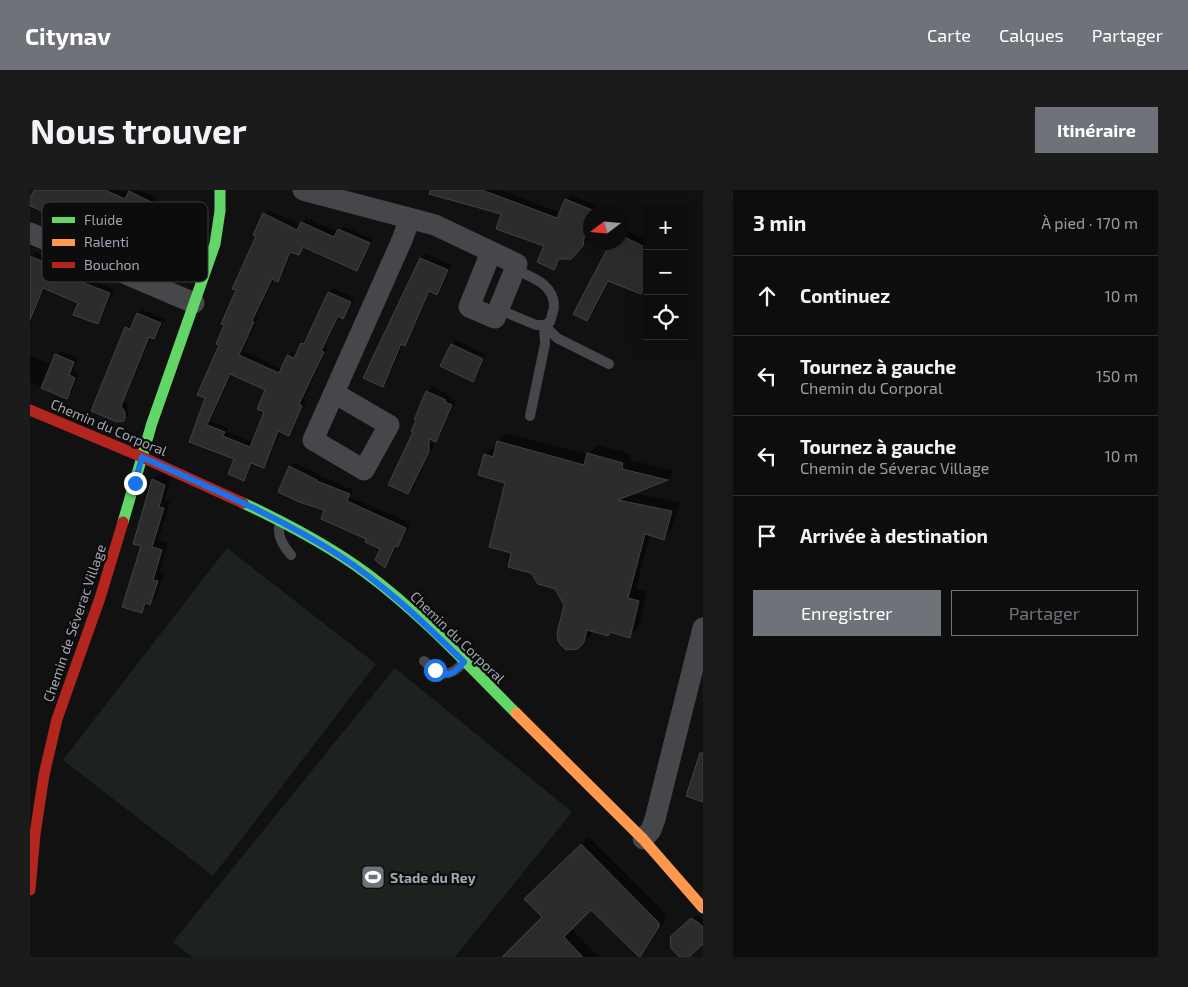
<!DOCTYPE html>
<html lang="fr">
<meta charset="utf-8">
<style>
body{margin:0;font-family:"Exo 2",sans-serif;background:#1b1b1c;color:#f1f3f6}
.controls{position:absolute;right:15px;top:15px;display:grid;overflow:hidden;border-radius:0px;box-shadow:0 5px 20px #0002}
.controls button{width:45px;height:45px;display:grid;place-items:center;padding:0;border:0;border-bottom:1px solid #2d2d2e;background:#0d0d0e;color:#f1f3f6;font:25px sans-serif}
.compass{position:absolute;left:553px;top:15px;width:45px;height:45px;border-radius:50%;background:#0d0d0e;box-shadow:0 5px 20px #0002;rotate:254deg}
.stop{position:absolute;width:15px;height:15px;margin:-11px;border:4px solid #1a73e8;border-radius:50%;background:#fff}
.stop.end{background:#1a73e8;border-color:#fff;box-shadow:0 1px 5px #0008}
.list{margin:0;padding:0;list-style:none}
h2{display:flex;justify-content:space-between;align-items:center;height:65px;margin:0;padding:0 20px;font-size:21px}
h2 small{font-size:16px;font-weight:400;color:#9a9c9e}
.list li{display:grid;grid-template-columns:32px 1fr auto;gap:15px;align-items:center;box-sizing:border-box;height:80px;padding:0 20px;border-top:1px solid #2d2d2e}
.list b{display:block;font-size:19px;white-space:nowrap}
.list p{margin:0;font-size:16px;white-space:nowrap;color:#9a9c9e}
.list em{font-size:16px;font-style:normal;color:#9a9c9e}
.actions{display:flex;gap:10px;padding:15px 20px}
.actions a{flex:1;padding:11px 0;border:1px solid #70727a;border-radius:0px;text-align:center;font-size:18px;color:#70727a}
.actions .main{background:#70727a;color:#fff}
.icon{flex:none;width:28px;height:28px;fill:none;stroke:currentColor;stroke-width:2;stroke-linecap:round;stroke-linejoin:round}
.map{position:relative;flex:none;width:673px;height:767px;overflow:hidden;border-radius:0px}
header{display:flex;align-items:center;gap:30px;box-sizing:border-box;height:70px;padding:0 25px;background:#70727a;color:#fff}
header strong{font-size:24px}
nav{display:flex;gap:28px;margin-inline-start:auto;font-size:18px}
.intro{display:flex;align-items:center;justify-content:space-between;box-sizing:border-box;height:120px;padding:0 30px}
h1{margin:0;font-size:35px}
.button{padding:12px 22px;border-radius:0px;background:#70727a;color:#fff;font-size:18px;font-weight:700}
main{display:flex;gap:30px;padding:0 30px}
aside{flex:1;background:#0d0d0e;border-radius:0px;box-shadow:0 5px 20px #0002}
.map>svg:first-child{display:block}
</style>
<header>
<strong>Citynav</strong>
<nav><a>Carte</a><a>Calques</a><a>Partager</a></nav>
</header>
<div class="intro"><h1>Nous trouver</h1><a class="button">Itinéraire</a></div>
<main>
<div class="map">
<svg width="673" height="767" viewBox="0 0 673 767">
<rect width="100%" height="100%" fill="#111112"/>
<path fill="#1c221d" d="M197,358L346,474L183,686L33,570Z
M365,478L542,622L425,767H162L143,752Z"/>
<path fill="#0007" fill-rule="evenodd" d="M6,0H89L99,4L102,0H109L127,8L124,14L164,31L148,67L144,71L132,47L67,19L64,27L59,31L24,16L18,23L0,15Z
M393,0H470L530,23L536,10L541,5L566,15L563,22H560V36L558,49L546,63L531,68L529,73L524,78L516,55L472,23L418,6Z
M238,20L270,35L276,28L308,42L313,36L343,49L331,75L327,79L274,57L269,64L262,61L252,86L247,90L244,89L226,127L228,128L213,161L252,179L258,166L262,161L267,164L272,153L276,149L278,150L299,102L303,98L324,108L317,123L313,127L310,125L294,157L297,158L273,210L276,211L263,240L258,245L250,241L238,273L234,277L223,272L218,285L214,290L206,268L161,252L176,208L190,154L228,46L234,24ZM202,184L237,200L236,222L223,252L197,242L198,238L180,231Z
M592,38L616,50L617,49V97L611,102L580,91L562,125L557,130L590,52V40Z
M5,62L38,77L36,80L84,99L72,128L67,132L49,112L15,98L0,133V65H2Z
M395,64L422,75L411,99L407,103L401,100L379,150L375,155L373,154L357,191L352,196L391,68Z
M112,120L135,129L128,144L124,148L121,147L94,211L99,217L98,225L93,229L87,231L96,138L101,133L104,135L108,124Z
M426,150L457,165L447,186L443,190L422,155Z
M31,161L48,168L43,181L49,184L41,203L37,207L0,192V165L22,175L26,165Z
M402,197L420,205L419,207L426,210L410,246L405,250L403,249V257L383,298L378,303L385,241L397,202Z
M477,243L558,265L567,255L601,264L600,270L645,281L638,289L603,303L650,313L642,339L634,348L620,344L606,399L617,402L609,437L600,446L582,441L578,445L563,441L561,445L551,454L535,415L525,398L502,382L483,362L476,292L455,265L464,256L467,257L468,252Z
M264,273L291,285L290,286L323,300L320,307L380,333L372,351L367,355L359,373L355,377L351,358L296,319L260,277Z
M130,283L141,288L135,310L140,312L128,350L138,353L129,383L134,384L126,407L111,422L113,355L104,353L123,290Z
M559,647L636,725V729L617,759L610,766L561,718L541,738L568,767H473L514,727L496,709Z
M667,725L673,728V753L657,767H650L646,743Z"/>
<path fill="#2c2c2d" stroke="#414245" fill-rule="evenodd" d="M4,0H75L95,9L99,1L123,13L121,18L160,36L144,73L123,63L130,48L65,20L60,33L22,16L19,24L0,16V8Z
M400,0H452L527,28L535,9L562,20L556,33L555,42L553,56L541,69H529L524,80L507,72L514,56L466,39L471,24L399,4Z
M233,23L267,40L271,32L304,47L308,39L340,53L327,81L273,57L269,65L260,62L248,92L242,89L222,131L224,132L209,165L249,183L257,165L264,168L271,153L274,154L298,102L321,112L313,129L308,126L291,161L294,162L269,214L272,216L259,246L248,241L234,278L221,273L214,291L198,284L204,269L159,252L175,208L167,205L189,155L186,154L194,135L191,134L206,100L202,99L226,46L223,45ZM200,184L235,200L227,219L234,222L220,257L193,246L195,242L177,235Z
M590,45L617,58V100L613,98L611,104L578,91L557,131L543,124L581,52H590Z
M0,66L34,81L33,85L80,103L68,134L43,125L48,113L13,98L0,130Z
M390,68L418,80L407,105L399,101L375,156L371,154L353,197L333,188Z
M107,123L131,133L124,149L119,147L91,216L95,222V227L94,231L87,232L61,221L95,137L100,139Z
M421,154L453,169L443,192L410,176Z
M25,164L44,172L39,185L45,188L37,209L11,198Z
M396,201L416,210L415,212L422,215L406,252L399,249V262L378,304L358,295L383,242L381,241L386,231L384,230Z
M467,251L554,275L557,263L593,273L592,279L638,290L588,310L642,321L634,350L615,344L598,408L609,411L600,448L580,442L578,446L557,440L554,452L552,455L547,459L536,460L530,454L528,451L527,443L534,415L525,399L508,394L501,383L478,377L481,363L459,357L475,293L448,285L454,264L463,267Z
M259,276L287,290V291L320,304L317,311L376,338L368,357L365,356L355,378L345,370L350,359L335,352L336,349L291,329L294,320L269,312L248,302Z
M122,289L135,295L129,317L134,318L122,357L132,360L123,390L128,391L120,415L115,413L112,423L92,417L111,356L103,354Z
M670,563H673V612L656,606Z
M551,654L629,733V737L610,767H609L561,720L534,747L553,767H472L512,727L494,709Z
M661,728L669,733L673,737V754L659,767H649L641,758L640,747Z"/>
<g fill="none" stroke-linecap="round" stroke-linejoin="round">
<path stroke="#46474a" stroke-width="10" d="M468,119L506,135H514L520,132C521,127 524,121 524,116C524,93 500,87 484,79
M514,135L527,148L579,174
M500,226L515,154L514,135
M250,334C246,345 254,357 261,365
M394,471C410,485 418,490 434,472"/>
<path stroke="#46474a" stroke-width="21" d="M273,0L405,35L487,74L465,128L439,117L461,62
M0,43L164,113
M304,203L359,235L334,280L283,250L372,50L380,28
M613,649L621,640L625,629L673,438"/>
<path stroke="#63d668" stroke-width="11" d="M213,313C256,333 298,355 336,383C390,423 438,475 486,523
M93,332L122,233L185,54L190,21V0"/>
<path stroke="#ff974d" stroke-width="11" d="M486,523L613,649L673,718"/>
<path stroke="#b3261e" stroke-width="11" d="M0,220L112,267L213,313
M0,700L5,644L14,585L27,529L70,408L93,332"/>
</g>
<g fill="none" stroke-linecap="round" stroke-linejoin="round">
<path stroke="#1a73e8" stroke-width="6" d="M105,293L112,267C178,297 246,325 307,364C354,394 394,433 434,472C425,482 419,489 405,480"/>
</g>
<defs>
<g id="stadium-square" transform="scale(1.25)"><rect x="-9" y="-9" width="18" height="18" rx="4" fill="#70727a" stroke="#0c0c0d"/><path d="M0-5a6.5 5 0 1 0 0 10a6.5 5 0 1 0 0-10ZM-3.5-1.8h7v3.6h-7Z" fill="#fff"/></g>
</defs>
<g fill-rule="evenodd">
<use href="#stadium-square" x="343" y="687"/>
</g>
<g text-anchor="middle" dominant-baseline="central" stroke-width="4.5" stroke-linejoin="round" paint-order="stroke">
<g font-size="14" fill="#a3a6b2" stroke="#0c0c0d">
<text transform="translate(79 237) rotate(23)">Chemin du Corporal</text>
<text transform="translate(44 433) rotate(-71)">Chemin de Séverac Village</text>
<text transform="translate(428 447) rotate(44)">Chemin du Corporal</text>
</g>
<g font-size="14" font-weight="bold" fill="#a3a6b2" stroke="#0c0c0d" text-anchor="start">
<text x="360" y="687">Stade du Rey</text>
</g>
</g>
<rect x="12" y="12" width="166" height="80" rx="8" fill="#0c0c0d" stroke="#393a3f" stroke-width="1"/>
<rect x="22" y="27" width="23" height="6" fill="#63d668"/>
<rect x="22" y="49" width="23" height="7" fill="#ff974d"/>
<rect x="22" y="72" width="23" height="6" fill="#b3261e"/>
<g font-size="14" fill="#a3a6b2">
<text x="54" y="35">Fluide</text>
<text x="54" y="57">Ralenti</text>
<text x="54" y="80">Bouchon</text>
</g>
</svg>
<div class="controls">
<button>+</button>
<button>−</button>
<button><svg class="icon" aria-label="locate" viewBox="0 0 24 24"><circle cx="12" cy="12" r="6"/><path d="M12 2v4M12 18v4M2 12h4M18 12h4"/></svg></button>
</div>
<svg class="compass" viewBox="-18 -18 36 36"><path d="M0-13l5 13h-10z" fill="#e53935"/><path d="M0 13l5-13h-10z" fill="#9a9c9e"/></svg>
<div class="stop" style="left:405px;top:480px"></div>
<div class="stop end" style="left:105px;top:293px"></div>
</div>
<aside>
<h2>3 min<small>À pied · 170 m</small></h2>
<ul class="list">
<li><svg class="icon" aria-label="ahead" viewBox="0 0 24 24"><path d="M12 20V5M6 11l6-6 6 6"/></svg><div><b>Continuez</b></div><em>10 m</em></li>
<li><svg class="icon" aria-label="left" viewBox="0 0 24 24"><path d="M17 20v-9H6M10 6l-5 5 5 5"/></svg><div><b>Tournez à gauche</b><p>Chemin du Corporal</p></div><em>150 m</em></li>
<li><svg class="icon" aria-label="left" viewBox="0 0 24 24"><path d="M17 20v-9H6M10 6l-5 5 5 5"/></svg><div><b>Tournez à gauche</b><p>Chemin de Séverac Village</p></div><em>10 m</em></li>
<li><svg class="icon" aria-label="arrive" viewBox="0 0 24 24"><path d="M6 21V4h12l-3 4 3 4H6"/></svg><div><b>Arrivée à destination</b></div></li>
</ul>
<div class="actions"><a class="main">Enregistrer</a><a>Partager</a></div>
</aside>
</main>
